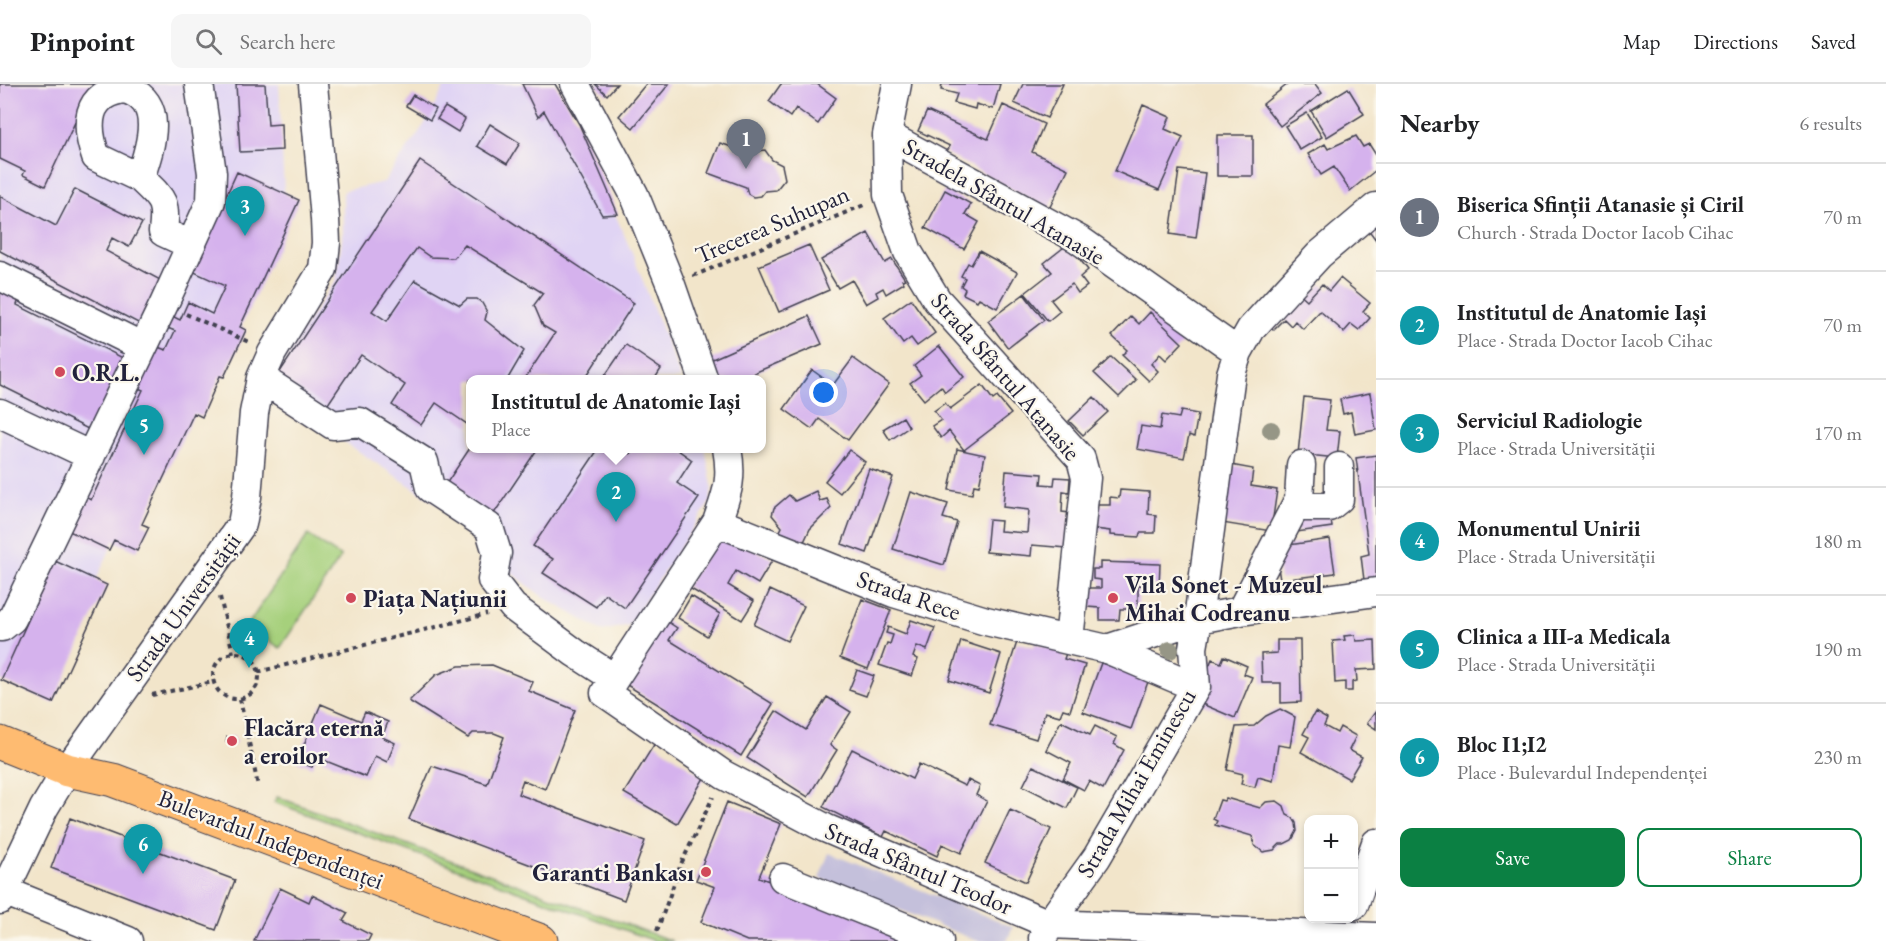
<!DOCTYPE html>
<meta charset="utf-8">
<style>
body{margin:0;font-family:"EB Garamond",serif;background:#f6f6f6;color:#202124}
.controls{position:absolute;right:18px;bottom:18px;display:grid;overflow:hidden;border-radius:12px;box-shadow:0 3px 9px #0003}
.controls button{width:54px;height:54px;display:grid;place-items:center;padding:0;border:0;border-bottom:2px solid #e0e0e0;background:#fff;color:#202124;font:30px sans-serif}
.you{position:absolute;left:824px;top:309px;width:21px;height:21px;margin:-15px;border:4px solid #fff;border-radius:50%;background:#1a73e8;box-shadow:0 0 0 9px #1a73e833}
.badge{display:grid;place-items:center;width:39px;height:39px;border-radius:50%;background:#0b8043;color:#fff;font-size:20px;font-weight:700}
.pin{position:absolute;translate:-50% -50px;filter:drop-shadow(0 2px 3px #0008)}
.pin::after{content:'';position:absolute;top:32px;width:21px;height:18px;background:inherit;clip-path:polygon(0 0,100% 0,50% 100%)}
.popup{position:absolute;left:466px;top:291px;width:300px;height:78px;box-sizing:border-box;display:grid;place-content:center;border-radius:12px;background:#fff;filter:drop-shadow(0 2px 4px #0005);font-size:20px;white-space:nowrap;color:#757577}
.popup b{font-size:22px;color:#202124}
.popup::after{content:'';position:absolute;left:50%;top:100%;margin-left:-12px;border:12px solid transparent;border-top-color:#fff}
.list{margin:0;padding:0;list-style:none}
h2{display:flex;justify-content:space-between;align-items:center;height:78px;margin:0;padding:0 24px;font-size:26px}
h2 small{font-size:20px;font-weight:400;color:#757577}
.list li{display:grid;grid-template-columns:39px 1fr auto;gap:18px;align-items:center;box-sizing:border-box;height:108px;padding:0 24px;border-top:2px solid #e0e0e0}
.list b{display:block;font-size:22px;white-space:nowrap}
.list p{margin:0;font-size:20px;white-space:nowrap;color:#757577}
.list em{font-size:20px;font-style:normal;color:#757577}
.actions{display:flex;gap:12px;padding:18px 24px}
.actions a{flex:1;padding:14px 0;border:2px solid #0b8043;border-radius:12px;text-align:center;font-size:21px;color:#0b8043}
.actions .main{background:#0b8043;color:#fff}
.icon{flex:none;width:33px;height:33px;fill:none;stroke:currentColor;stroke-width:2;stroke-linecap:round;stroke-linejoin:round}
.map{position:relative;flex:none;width:1376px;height:857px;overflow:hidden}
header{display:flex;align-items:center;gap:36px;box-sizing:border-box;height:84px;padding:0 30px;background:#fff;border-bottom:2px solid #e0e0e0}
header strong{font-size:28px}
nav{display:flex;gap:33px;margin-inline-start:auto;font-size:21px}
.search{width:420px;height:54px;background:#f6f6f6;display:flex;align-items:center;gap:15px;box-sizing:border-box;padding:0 21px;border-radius:12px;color:#757577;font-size:22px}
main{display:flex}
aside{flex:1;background:#fff}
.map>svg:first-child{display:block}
</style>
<header>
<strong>Pinpoint</strong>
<div class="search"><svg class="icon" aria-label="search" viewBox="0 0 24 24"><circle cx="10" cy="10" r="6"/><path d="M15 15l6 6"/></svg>Search here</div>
<nav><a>Map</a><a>Directions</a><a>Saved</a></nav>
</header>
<main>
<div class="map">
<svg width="1376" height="857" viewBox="0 0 1376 857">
<rect width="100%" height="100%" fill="#fbf7ec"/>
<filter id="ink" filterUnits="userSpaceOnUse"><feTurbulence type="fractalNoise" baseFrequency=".0167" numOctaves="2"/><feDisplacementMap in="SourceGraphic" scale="12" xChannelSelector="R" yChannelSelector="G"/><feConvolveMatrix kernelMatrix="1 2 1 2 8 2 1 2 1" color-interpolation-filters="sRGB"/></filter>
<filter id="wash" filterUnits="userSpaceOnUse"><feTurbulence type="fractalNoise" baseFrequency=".008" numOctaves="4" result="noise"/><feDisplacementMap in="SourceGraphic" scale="24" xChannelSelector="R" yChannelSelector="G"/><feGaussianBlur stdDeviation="1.35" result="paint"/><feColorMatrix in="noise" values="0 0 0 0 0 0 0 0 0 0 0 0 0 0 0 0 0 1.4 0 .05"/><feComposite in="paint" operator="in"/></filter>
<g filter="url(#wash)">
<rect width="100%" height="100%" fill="#f2e5ca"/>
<path fill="#e0d4f4" d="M0,0H279L284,109L299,116L241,243L246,246L224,293L220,292L202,333L194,330L142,440L149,443L137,467L114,457L96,496L107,501L53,619L2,596L0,599Z
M446,0H550L589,70L632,169L681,295L470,296V364L705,365L712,402L710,418L629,541L602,547L543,513L485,468L471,442L272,310L273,289L336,196L343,149V107L384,98L424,41Z"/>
<path fill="#c4c0db" d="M829,769L1013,843L1007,857H978L819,794Z"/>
<path fill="#a6d07c" stroke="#64795c" stroke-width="1.5" d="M308,451L341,473L280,564L247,542Z
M277,713L672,857H655L274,718Z"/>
<g id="blocks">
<path fill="#d5b2ed" d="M0,0H93L45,102L23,91L25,87L0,75Z
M236,0H265L268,41L281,40L282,66L240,68Z
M522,0H555L579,40L618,130L602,131L544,27L538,33Z
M595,0H617L607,11Z
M646,0H669L633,44L619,32Z
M781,0H817L836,14L818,40L796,24L790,33L769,17Z
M942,0H1000L993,25L976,20L975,25L954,19L957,10L941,6Z
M1023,0H1063L1047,34L1014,19Z
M1288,0H1315L1322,9L1280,42L1263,20Z
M1348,4L1364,30L1327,53L1311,27Z
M413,11L436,25L430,36L406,22Z
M1003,21L1044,40L1032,68L1068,85L1049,125L946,69L950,62L918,47L927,27L988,55Z
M1143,21L1170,33L1165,45L1183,53L1159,106L1115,87Z
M445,23L465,35L458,48L437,35Z
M1307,29L1322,53L1300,66L1285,42Z
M490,40L520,59L507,80L477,62Z
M1217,51H1253V92H1217Z
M1356,52L1363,63L1369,60L1376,71V86L1350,107L1334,83L1321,91L1308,70L1325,60L1328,65Z
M720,59L752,70L758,67L765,66L772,76L782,81L785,95L776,106L765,107L761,112L753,113L748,110L746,103L708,89Z
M420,77L634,219L584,296H524L555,249L543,242L534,221L543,209L465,161L454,174L430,173L417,164L372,227L387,237L415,196L460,221L467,215H477L482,219L487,228L485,236L524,267L507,296H470V342L436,319L421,341L392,321L405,301L361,271L326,323L278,291Z
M1179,86L1205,89L1196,154L1170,150Z
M237,88L299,116L240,243L246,246L224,293L220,292L202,333L194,329L142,440L149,443L137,467L114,456L109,466L67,446L83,412L91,416L143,306L136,303L155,262L166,266L175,247L165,243L170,231L180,236L188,218L212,230L225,202L192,187Z
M75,105L142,139L129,163L112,154L106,167L164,198L142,241L0,167V112L56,142Z
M945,106L971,120L965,130L979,138L964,165L925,144Z
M1376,133V156L1365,141Z
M868,149L885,179L892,175L905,195L902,196L904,199L886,210L883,204L876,208L878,213L866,220L852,196L838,204L821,176Z
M1068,160L1088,186L1080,193L1087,202L1078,209L1072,200L1051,216L1060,227L1048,237L1025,209L1052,188L1044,179Z
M809,161L829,206L779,228L759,182Z
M979,167L1017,188L997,224L979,214L977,217L963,210L965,205L961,202L965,194L961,192L968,179L971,181Z
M1340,194L1370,219L1363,227L1370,234L1359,246L1351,240L1344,248L1320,227L1303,245L1295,237L1291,242L1284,235L1273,246L1262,236L1293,203L1307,216L1322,200L1329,207Z
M0,204L20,213L17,221L127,276L92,347L0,301Z
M1024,210L1044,236L1008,264L988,237Z
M911,215L935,249L917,262L911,254L903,260L884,234Z
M1150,228L1182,259L1166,276L1160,270L1151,280L1158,287L1149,297L1122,271L1127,266L1112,252L1131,232L1139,240Z
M809,232L822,260L754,289L757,296H716L708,277Z
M626,261L661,285L654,296H602Z
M939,262L964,293L945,308L941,302L924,316L910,299L921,291L914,282Z
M1111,273L1136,296L1119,313L1094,289Z
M853,274L889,300L848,356L819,335L812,345L784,325L812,286L833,301Z
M982,301L993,316L997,313L1011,330L964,366L949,347L941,354L932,342L941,336L934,327L945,319L950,325Z
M1370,309L1376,346L1355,350L1351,328L1343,330L1340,315Z
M1094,313L1108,328L1083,351L1069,337Z
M1304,313L1330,316L1326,346L1340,347L1337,374L1298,370Z
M1181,327L1198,330L1194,353L1189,351L1184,374L1137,365L1141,342L1160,345L1162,331L1179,334Z
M903,333L909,343L890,356L883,345Z
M470,364H538L493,431L446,400Z
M599,364H622L630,370L634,364H675L692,376L677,399L699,414L625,524L605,510L596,523L543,489L553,475L533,462Z
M957,365L985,371L979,402L974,401L972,410L949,406Z
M849,366L865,378L840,409L825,397Z
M1376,371V494L1364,496L1361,472L1369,470L1356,374Z
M1231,381L1253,385L1251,402L1277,406L1271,447L1222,439Z
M869,385L893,393L867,469L842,460Z
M1006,387L1042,390L1041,400L1054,401L1055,393L1070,394L1069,408L1063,407L1062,428L1070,429L1067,464L1032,461L1031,472L986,468L989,436L1001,437L1000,447L1027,449L1029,426L1003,423Z
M1120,406L1149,408L1148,430L1156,431L1155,449H1140L1139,453L1110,451V447L1095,445L1096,421H1110V413L1119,414Z
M816,407L820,417L827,415L831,424L810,445L802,462L778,451L782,443L772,431L774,424L789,411L795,417Z
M911,408L948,420L943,434L957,438L944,481L893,465Z
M1330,428L1332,443L1297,448L1294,432Z
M721,450L773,475L758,500L736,487L728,501L754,517L742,536L686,502Z
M1330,455L1335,489L1280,496L1275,463Z
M55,477L107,501L53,619L1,596Z
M1100,478L1160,480L1159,502L1138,501V525H1120L1119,536H1100V524L1087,523V504H1101V496L1093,495V485H1100Z
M770,506L804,522L787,557L754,541Z
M691,512L720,530L707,552L678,534Z
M862,515L891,526L868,585L840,574Z
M662,534L677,544L669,556L773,620L741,672L622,598Z
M911,536L935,544L927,566L917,562L913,573L918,575L912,592L879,581L887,559L890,560L893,551L886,549L888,543L906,550Z
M1355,551L1356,557L1375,556L1376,585L1356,586L1357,597L1352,598V607H1345V598L1335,599L1333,557L1345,556L1344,552Z
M1277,556H1300L1301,618L1281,619V599H1262L1261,570L1277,569Z
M961,557L1001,570L989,609L949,596Z
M1017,558L1034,563L1035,559L1066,569L1064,575L1085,581L1070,627L1063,625L1060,632L1045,628L1036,655L990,641Z
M1224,572L1247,582L1244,590L1252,593L1235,634L1195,617L1212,575L1221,579Z
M1101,579L1149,595L1131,645L1083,628Z
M492,581L533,598L529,607L575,626L545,705L523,696L518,710L645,757L624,816L409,735L432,682L487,700L504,653L494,649H473L468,654L409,617L436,591L459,582Z
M857,586L874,592L866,612L849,606Z
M827,613L851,628L830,661L837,666L808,713L747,674L776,627L806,646Z
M321,620L361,637L365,628L388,638L382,653L395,659L387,678L375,672L366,693L316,673L312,683L297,677Z
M1280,625L1295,633L1290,663L1278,661L1273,697L1258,693L1255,703L1241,700L1243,690L1227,686L1236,643L1254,642L1266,632Z
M1376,627V645L1367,639Z
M1315,628L1327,635L1324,642L1337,649L1340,643L1356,652L1349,666L1362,673L1349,695L1301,668L1309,653L1303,650Z
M1061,637L1090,651L1095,642L1117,653L1114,660L1124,666L1103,705L1089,697L1084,706L1063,695L1071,679L1046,666Z
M232,652L235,653L234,656L237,657L232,662L228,661L229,658L226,657L227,653L230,654Z
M655,659L704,694L677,740L624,709Z
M852,665L912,695L919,680L965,702L968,696L980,702L976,711L987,717L961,769L942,760L937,772L886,747L883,753L823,723Z
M1033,682L1077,703L1067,724L1023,702Z
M1226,714L1260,724L1266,718L1277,717L1284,722L1287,731L1293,734L1296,739L1297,747L1292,756L1284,760H1280L1274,766L1263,768L1254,761L1252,752L1215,741L1217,737L1213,735L1220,716L1224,717Z
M727,718L781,740L759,793L919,857H747L701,838L715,803L696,796Z
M1010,726L1051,745L1026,798L985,779Z
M70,734L235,796L216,846L51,784Z
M280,804L309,818L312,811L348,829L343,837L371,851L368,857H254Z"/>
</g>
</g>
<g filter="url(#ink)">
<use href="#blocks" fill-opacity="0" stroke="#413f50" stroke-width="1.5"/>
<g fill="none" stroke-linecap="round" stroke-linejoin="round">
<g stroke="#413f50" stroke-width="31">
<path id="minor" d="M575,0L634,110L671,201L704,296
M897,0L887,51L888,111L908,168L937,216L1081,375L1086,394L1069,556
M125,5C167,17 150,64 140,94L96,73C85,42 85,9 125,5Z
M887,51L1078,155L1238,268
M140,94C162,115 167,117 163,148L191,161
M0,192L143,263
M261,294L333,341L360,338L424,378L430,404L489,443L497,469L492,496L513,523L575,569L614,594
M0,329L91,372
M727,364C733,396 727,409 717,438L605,609L724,691L825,744L1049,840L1376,853
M1301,381L1299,415L1305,423H1329L1339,415V383
M717,438L894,509L986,537L1107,565L1196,603
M1241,527L1299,415
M0,543H2L12,535L164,220L211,117L212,89L199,0
M1107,565L1198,535L1241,527L1376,508
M783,794L939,857
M4,807L128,857
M0,816L44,724L67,686L242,440L247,413L254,329L261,294L272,269L323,185L326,159L325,135L313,0
M1354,821L1376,759
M1043,854L1049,840L1097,773L1196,603L1193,564L1198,535L1231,290L1238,268L1251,245L1319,171L1376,123"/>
</g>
<g stroke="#413f50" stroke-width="35">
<path id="major" d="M0,659L67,686L113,696L541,857"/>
</g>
<path stroke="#413f50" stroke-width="4" stroke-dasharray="4.5 4.5" stroke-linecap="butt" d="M693,192L864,121
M186,230L251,259
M220,513L233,569
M213 592a23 23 0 1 1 46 0a23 23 0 1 1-46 0Z
M258,588L487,530
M152,611L213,598
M240,615L258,702
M657,847L681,780L713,713"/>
<use href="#minor" stroke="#fff" stroke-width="28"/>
<use href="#major" stroke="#febb71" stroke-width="33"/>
</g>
<g fill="#969686">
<circle cx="1271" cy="346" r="9"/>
<circle cx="1170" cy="566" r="9"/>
</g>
</g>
<g fill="#d1495b" stroke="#fbf7ec" stroke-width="2">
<circle cx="60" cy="288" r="6"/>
<circle cx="351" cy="514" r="6"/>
<circle cx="1113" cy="514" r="6"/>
<circle cx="232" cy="657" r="6"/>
<circle cx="706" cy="788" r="6"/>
</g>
<g text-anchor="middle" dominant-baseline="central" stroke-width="4.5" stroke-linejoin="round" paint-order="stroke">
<g font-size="24" fill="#22223b" stroke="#fbf7ec">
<text transform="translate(1004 117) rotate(30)">Stradela Sfântul Atanasie</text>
<text transform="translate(772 140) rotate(-23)">Trecerea Suhupan</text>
<text transform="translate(1006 292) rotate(49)">Strada Sfântul Atanasie</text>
<text transform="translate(909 511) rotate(19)">Strada Rece</text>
<text transform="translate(183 523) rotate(-54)">Strada Universității</text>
<text transform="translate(1136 699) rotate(-60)">Strada Mihai Eminescu</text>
<text transform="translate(271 755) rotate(21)">Bulevardul Independenței</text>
<text transform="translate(919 784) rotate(23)">Strada Sfântul Teodor</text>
</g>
<g font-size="24" font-weight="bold" fill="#22223b" stroke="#fbf7ec" text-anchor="start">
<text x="72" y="288">O.R.L.</text>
<text x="1125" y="500">Vila Sonet - Muzeul<tspan x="1125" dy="28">Mihai Codreanu</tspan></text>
<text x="363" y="514">Piața Națiunii</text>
<text x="244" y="643">Flacăra eternă<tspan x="244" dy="28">a eroilor</tspan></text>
<text x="694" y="788" text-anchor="end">Garanti Bankası</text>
</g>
</g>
</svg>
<div class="controls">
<button>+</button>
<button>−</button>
</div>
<div class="you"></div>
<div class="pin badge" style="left:746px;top:85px;background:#6b7280">1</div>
<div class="pin badge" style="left:616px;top:438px;background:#0f9aa8">2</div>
<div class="popup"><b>Institutul de Anatomie Iași</b>Place</div>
<div class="pin badge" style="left:245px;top:152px;background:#0f9aa8">3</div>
<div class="pin badge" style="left:249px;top:584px;background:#0f9aa8">4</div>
<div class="pin badge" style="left:144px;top:371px;background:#0f9aa8">5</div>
<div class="pin badge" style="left:143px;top:790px;background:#0f9aa8">6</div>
</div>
<aside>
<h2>Nearby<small>6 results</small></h2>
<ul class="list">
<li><span class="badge" style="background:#6b7280">1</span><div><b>Biserica Sfinții Atanasie și Ciril</b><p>Church · Strada Doctor Iacob Cihac</p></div><em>70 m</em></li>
<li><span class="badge" style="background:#0f9aa8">2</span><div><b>Institutul de Anatomie Iași</b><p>Place · Strada Doctor Iacob Cihac</p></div><em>70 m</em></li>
<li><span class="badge" style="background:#0f9aa8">3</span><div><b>Serviciul Radiologie</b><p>Place · Strada Universității</p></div><em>170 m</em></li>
<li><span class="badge" style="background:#0f9aa8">4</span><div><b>Monumentul Unirii</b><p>Place · Strada Universității</p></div><em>180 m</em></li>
<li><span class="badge" style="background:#0f9aa8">5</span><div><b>Clinica a III-a Medicala</b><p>Place · Strada Universității</p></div><em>190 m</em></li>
<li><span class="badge" style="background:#0f9aa8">6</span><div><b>Bloc I1;I2</b><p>Place · Bulevardul Independenței</p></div><em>230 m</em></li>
</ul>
<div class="actions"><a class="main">Save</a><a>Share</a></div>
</aside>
</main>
